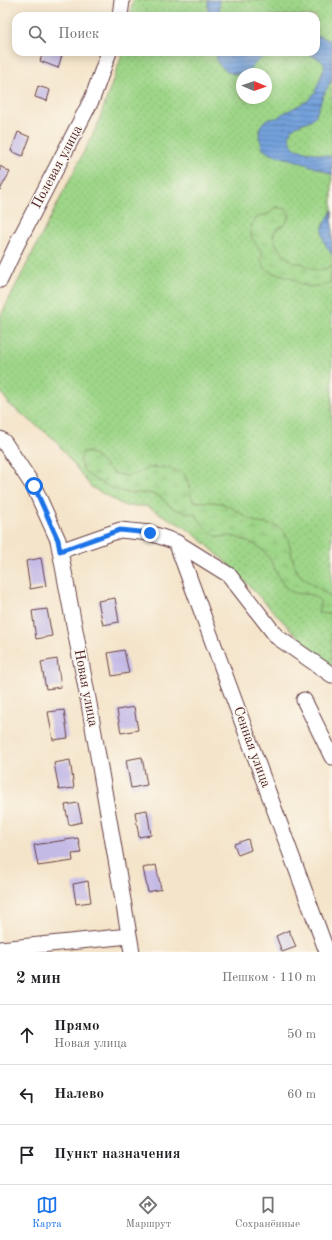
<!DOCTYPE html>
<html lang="ru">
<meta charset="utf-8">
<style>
body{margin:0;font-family:"Old Standard TT",serif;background:#f2f2f2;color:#202124}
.compass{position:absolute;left:236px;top:68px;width:36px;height:36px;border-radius:50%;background:#fff;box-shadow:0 2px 10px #0003;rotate:92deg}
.stop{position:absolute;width:12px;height:12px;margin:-9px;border:3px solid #1a73e8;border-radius:50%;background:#fff}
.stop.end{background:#1a73e8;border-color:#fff;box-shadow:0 1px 4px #0008}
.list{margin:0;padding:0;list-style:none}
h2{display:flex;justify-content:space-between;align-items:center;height:52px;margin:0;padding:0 16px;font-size:17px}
h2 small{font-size:13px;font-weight:400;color:#757577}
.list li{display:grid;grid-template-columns:26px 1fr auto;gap:12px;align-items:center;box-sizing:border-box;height:60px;padding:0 16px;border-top:1px solid #e0e0e0}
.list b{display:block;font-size:15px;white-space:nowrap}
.list p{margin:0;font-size:13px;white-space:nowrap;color:#757577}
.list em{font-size:13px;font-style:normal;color:#757577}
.icon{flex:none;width:22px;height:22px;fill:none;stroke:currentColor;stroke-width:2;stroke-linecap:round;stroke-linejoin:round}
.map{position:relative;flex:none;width:332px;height:952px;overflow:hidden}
.search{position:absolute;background:#fff;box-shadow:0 2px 10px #0003;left:12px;right:12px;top:12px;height:44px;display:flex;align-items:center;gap:10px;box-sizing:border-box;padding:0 14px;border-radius:12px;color:#757577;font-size:15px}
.sheet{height:232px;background:#fff}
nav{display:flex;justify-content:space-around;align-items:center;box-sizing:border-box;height:56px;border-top:1px solid #e0e0e0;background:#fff;font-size:11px;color:#757577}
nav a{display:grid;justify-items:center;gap:2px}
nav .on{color:#1a73e8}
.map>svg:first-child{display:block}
</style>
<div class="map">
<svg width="332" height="952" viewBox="0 0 332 952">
<defs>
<pattern id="grass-dots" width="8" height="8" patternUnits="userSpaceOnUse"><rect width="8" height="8" fill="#9ed688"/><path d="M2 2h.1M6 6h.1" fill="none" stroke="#8ab776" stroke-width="1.8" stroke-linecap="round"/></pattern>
<pattern id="wetland-marsh" width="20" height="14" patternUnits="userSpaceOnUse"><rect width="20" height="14" fill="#9ed688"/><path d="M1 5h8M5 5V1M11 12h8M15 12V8" fill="none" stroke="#8ab776"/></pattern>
<pattern id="water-rules" width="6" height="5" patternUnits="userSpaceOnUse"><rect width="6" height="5" fill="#73a1dc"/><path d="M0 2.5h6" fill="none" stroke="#6083b3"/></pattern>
</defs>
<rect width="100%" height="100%" fill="#fbf7ec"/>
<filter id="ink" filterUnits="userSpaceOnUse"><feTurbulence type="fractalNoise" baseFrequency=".025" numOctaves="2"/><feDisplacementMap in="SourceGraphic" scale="8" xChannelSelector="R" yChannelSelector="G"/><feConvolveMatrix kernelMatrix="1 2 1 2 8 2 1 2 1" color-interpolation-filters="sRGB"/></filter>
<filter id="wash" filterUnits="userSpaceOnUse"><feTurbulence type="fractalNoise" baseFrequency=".012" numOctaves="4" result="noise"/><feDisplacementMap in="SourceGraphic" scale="16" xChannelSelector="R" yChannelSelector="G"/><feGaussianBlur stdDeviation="0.9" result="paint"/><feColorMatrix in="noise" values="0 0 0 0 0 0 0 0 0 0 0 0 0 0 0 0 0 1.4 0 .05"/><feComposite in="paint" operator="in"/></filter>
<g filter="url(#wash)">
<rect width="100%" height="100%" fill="#f4e4c9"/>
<path fill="url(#grass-dots)" stroke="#747a5a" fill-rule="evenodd" d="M133,0H332V670L292,631L230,566L205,543L186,528L146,506H125L91,487L54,439L9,404L0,390V319L2,313L97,126L123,52H316V16H130ZM242,74H266V98H242Z"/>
<path fill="url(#wetland-marsh)" stroke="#747a5a" d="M275,207L286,209L290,215C288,218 287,223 283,225C279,228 276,228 274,233C271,242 286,259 294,262C297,264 297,262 300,263C306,264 309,269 317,270C323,271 326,266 332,266L330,282L325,285L309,287L299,283L288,276L272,273L265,268L261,261L262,252L251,237V227L254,219L270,213Z
M83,452C95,451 101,463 110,470C112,472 117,474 121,475C131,479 140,470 150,468C157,466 173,469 180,472C191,478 188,492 193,501C203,503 212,501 221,503C234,507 243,517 256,522C265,525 278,524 284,532C293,545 290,563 300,575C308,584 326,589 331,599C332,603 332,610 332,614L319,613L318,611L320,605V601C309,589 301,598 289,590C275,580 276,560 260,548C254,544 238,537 231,536C226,536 221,538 216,536C206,531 201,522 195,514C185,512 176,511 169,505C165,503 163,498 160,497C150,491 140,494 130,493C118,492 86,478 82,467C80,462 80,457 83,452Z"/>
<path fill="url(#water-rules)" stroke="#5e6084" d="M208,0H219L220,16H208Z
M316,35L332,41V79L323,96L316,115L311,120L296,126L291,131L289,137L291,142L292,145L296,149L332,157V175L325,171L297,161L270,154L263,149L259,136L260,127L262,124L267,119L277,118L282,114L309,100L315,92L325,66C319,50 279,50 265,56C260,59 255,63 251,68C238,79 227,74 217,62L216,52H316Z
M332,210V255C326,246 319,236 324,224C327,219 330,215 332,210Z"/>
<g id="blocks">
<path fill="#c4bae6" d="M43,52H63L58,68L40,61Z
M38,86L50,90L47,101L35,97Z
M18,132L30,137L23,156L11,151Z
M0,166L10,172L0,190Z
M41,558L46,586L30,589L26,561Z
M115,598L119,622L103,625L98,601Z
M47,609L52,636L36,639L32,611Z
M124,650L129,673L112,676L108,653Z
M57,659L61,687L46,689L41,662Z
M134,707L138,730L121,733L117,710Z
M64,710L68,738L53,740L48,712Z
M142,757L147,785L131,788L126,760Z
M70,760L74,788L59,790L54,763Z
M78,803L82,822L69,825L65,805Z
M147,810L151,835L139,837L135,812Z
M78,838L81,853L72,854L73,861L38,866L34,845Z
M248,839L251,850L238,855L234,844Z
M156,865L161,889L148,892L143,868Z
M88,881L91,902L76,904L73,884Z
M289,930L296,947L282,952L276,936Z"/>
</g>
</g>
<g filter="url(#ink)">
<use href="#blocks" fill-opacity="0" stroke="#643d43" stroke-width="1"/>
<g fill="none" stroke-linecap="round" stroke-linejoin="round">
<g stroke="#643d43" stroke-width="17">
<path id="minor" d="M120,16L122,0
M0,280L17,244L92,99L109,52
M0,439L4,442L34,487L58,540L89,704L132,952
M176,542L327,952
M60,551L120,530L150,533L176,542L229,575L277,637L332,675
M304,700L332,757
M0,949L129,936"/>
</g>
<use href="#minor" stroke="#fff" stroke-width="15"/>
</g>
</g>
<g fill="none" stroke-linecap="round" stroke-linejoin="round" filter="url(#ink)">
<path stroke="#1a73e8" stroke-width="5" d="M34,486L58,540L60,551L120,530L150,533"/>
</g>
<g text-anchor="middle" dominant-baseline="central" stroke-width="3" stroke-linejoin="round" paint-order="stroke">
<g font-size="14" fill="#4a1f2b" stroke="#fbf7ec">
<text transform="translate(57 167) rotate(-62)">Полевая улица</text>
<text transform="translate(86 688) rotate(79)">Новая улица</text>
<text transform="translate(252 747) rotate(70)">Сенная улица</text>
</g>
</g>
</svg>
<svg class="compass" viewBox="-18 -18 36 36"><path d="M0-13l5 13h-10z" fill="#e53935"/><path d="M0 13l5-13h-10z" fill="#757577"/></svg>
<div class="stop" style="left:34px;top:486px"></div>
<div class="stop end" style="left:150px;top:533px"></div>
<div class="search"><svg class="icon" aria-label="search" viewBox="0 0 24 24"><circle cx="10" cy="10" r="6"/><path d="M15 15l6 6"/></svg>Поиск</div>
</div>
<section class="sheet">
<h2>2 мин<small>Пешком · 110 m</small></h2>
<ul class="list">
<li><svg class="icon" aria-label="ahead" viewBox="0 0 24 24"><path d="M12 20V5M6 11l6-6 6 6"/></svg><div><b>Прямо</b><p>Новая улица</p></div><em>50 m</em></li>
<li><svg class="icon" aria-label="left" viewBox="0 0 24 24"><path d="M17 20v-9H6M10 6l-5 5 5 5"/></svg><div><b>Налево</b></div><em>60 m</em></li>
<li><svg class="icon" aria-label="arrive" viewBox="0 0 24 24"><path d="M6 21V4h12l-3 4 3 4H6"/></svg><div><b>Пункт назначения</b></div></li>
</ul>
</section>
<nav>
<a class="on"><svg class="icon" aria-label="map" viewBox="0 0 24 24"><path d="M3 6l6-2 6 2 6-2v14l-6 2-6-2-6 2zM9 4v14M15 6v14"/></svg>Карта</a>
<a><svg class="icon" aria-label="directions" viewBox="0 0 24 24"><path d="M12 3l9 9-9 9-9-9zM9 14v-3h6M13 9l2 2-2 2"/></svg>Маршрут</a>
<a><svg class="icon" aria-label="saved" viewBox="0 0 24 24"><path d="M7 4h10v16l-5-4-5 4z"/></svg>Сохранённые</a>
</nav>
